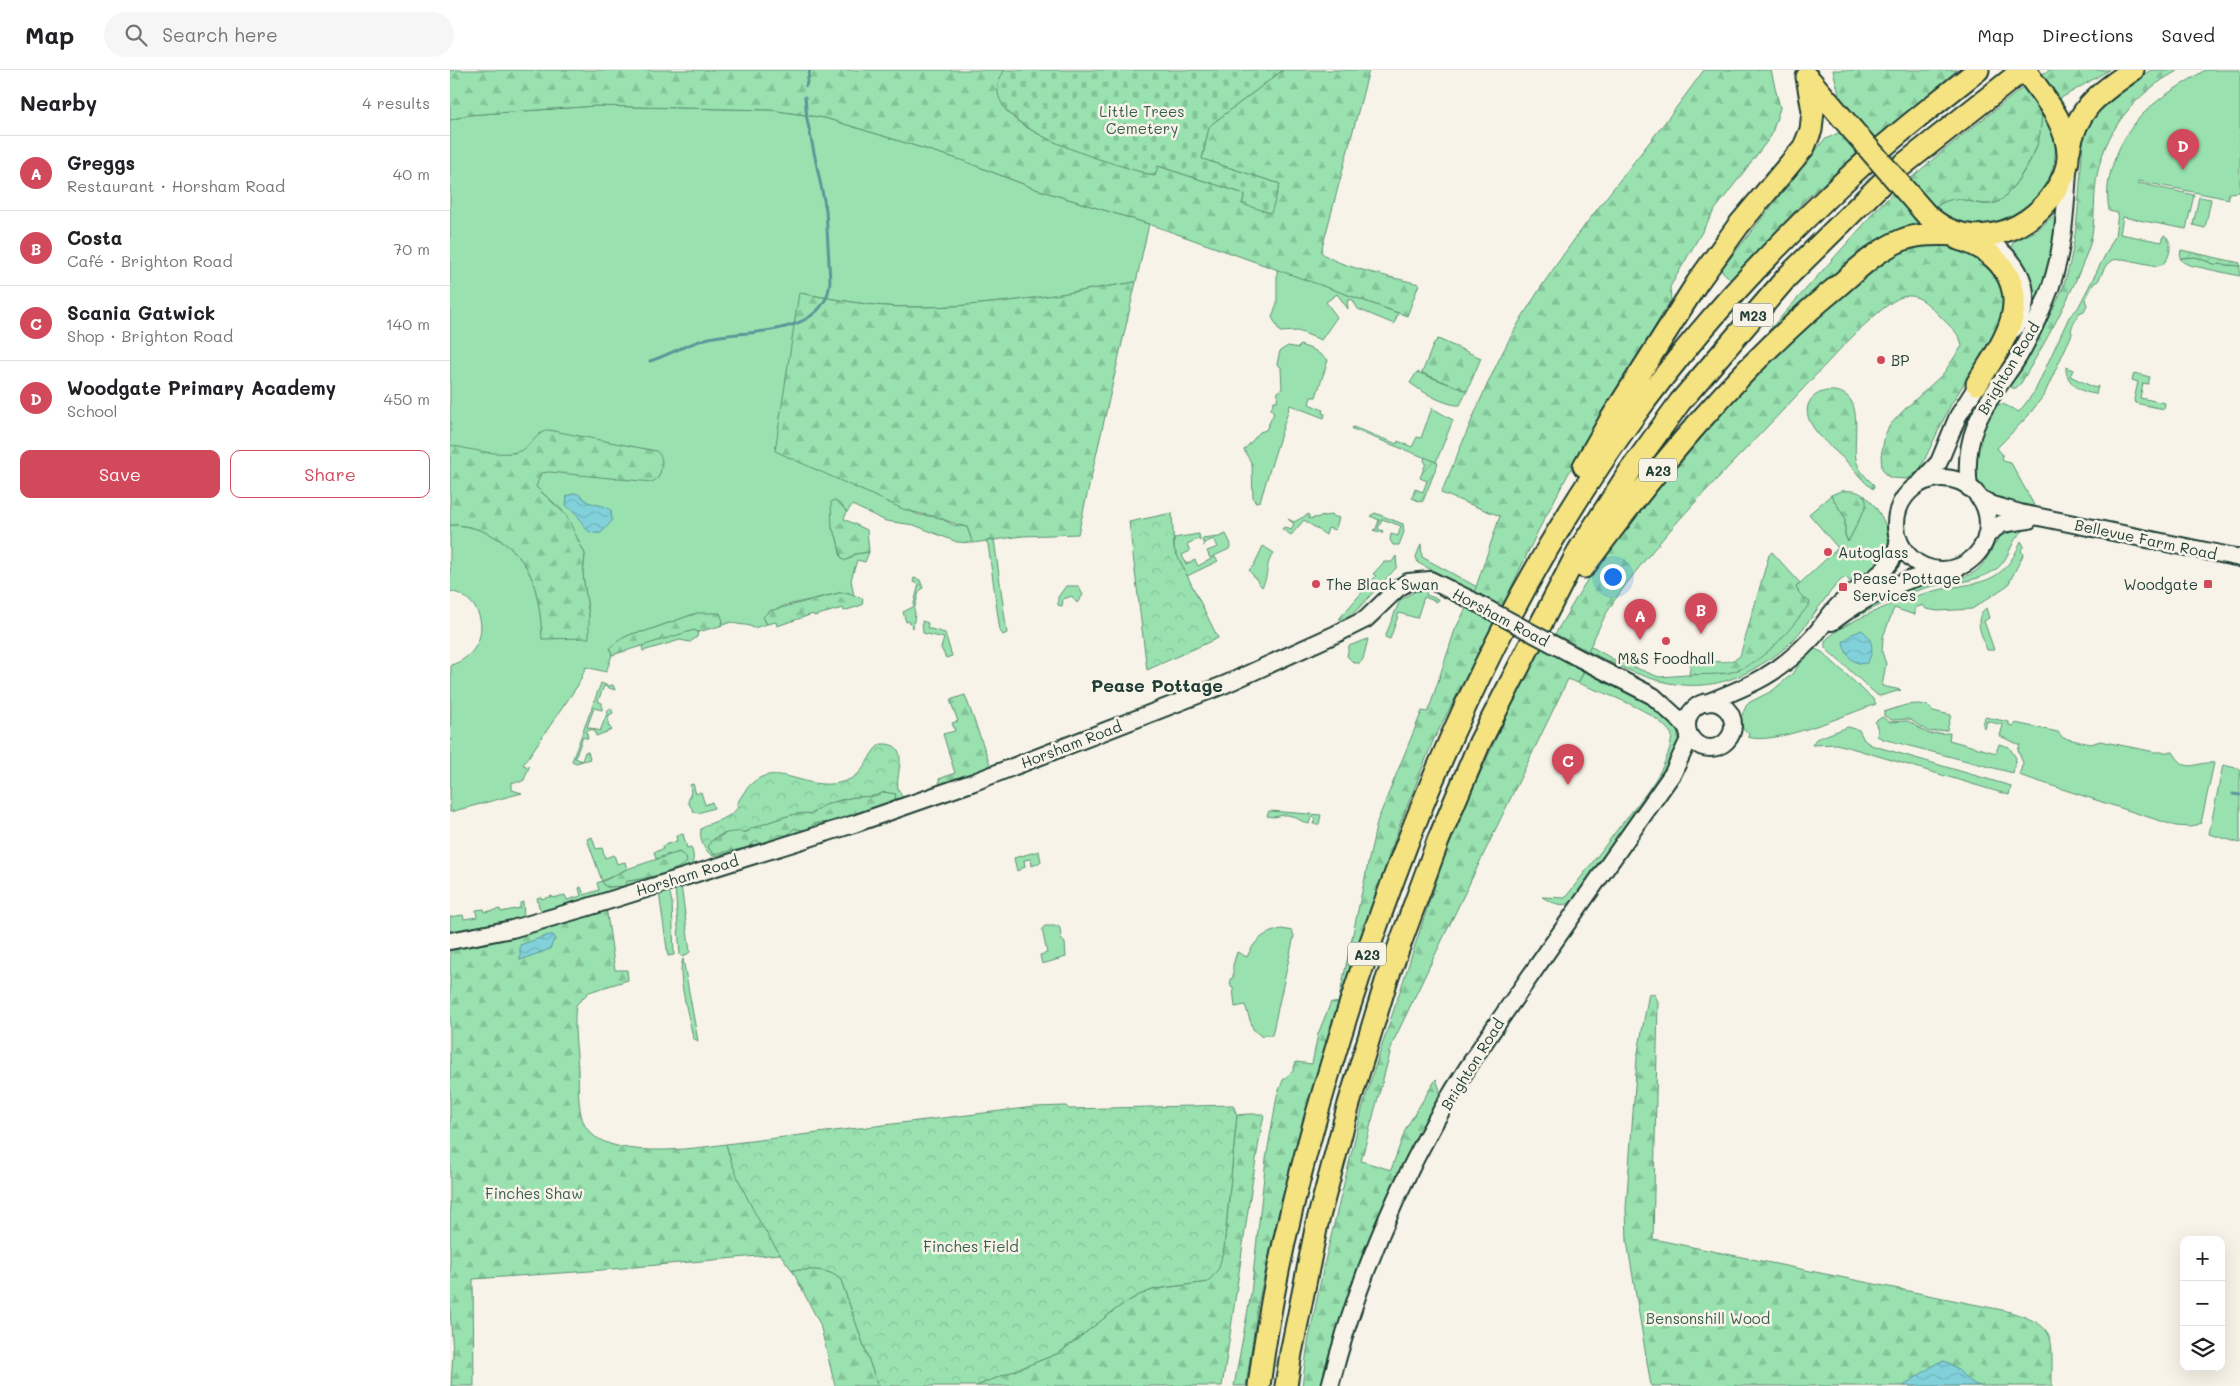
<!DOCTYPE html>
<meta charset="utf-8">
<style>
body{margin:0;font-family:Mali,sans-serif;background:#f6f6f6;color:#202124}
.controls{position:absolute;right:15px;bottom:15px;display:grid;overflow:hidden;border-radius:10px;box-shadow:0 5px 20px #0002}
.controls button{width:45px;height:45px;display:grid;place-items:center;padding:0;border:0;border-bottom:1px solid #e0e0e0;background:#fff;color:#202124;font:25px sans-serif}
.you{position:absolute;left:1162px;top:506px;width:18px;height:18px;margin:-12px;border:4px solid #fff;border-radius:50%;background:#1a73e8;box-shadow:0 0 0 8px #1a73e833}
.badge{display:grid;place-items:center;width:32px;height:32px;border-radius:50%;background:#d1495b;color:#fff;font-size:16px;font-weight:700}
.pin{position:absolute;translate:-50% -41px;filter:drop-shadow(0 1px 2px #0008)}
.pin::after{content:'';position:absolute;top:26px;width:18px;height:15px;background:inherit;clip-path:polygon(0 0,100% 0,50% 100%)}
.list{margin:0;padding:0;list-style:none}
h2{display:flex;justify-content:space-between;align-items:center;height:65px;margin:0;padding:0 20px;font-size:21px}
h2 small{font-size:16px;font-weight:400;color:#757577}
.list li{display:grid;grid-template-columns:32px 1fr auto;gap:15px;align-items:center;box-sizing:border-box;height:75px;padding:0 20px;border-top:1px solid #e0e0e0}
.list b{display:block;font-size:19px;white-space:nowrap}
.list p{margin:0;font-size:16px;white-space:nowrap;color:#757577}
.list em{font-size:16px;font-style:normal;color:#757577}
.actions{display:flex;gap:10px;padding:15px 20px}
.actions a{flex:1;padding:11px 0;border:1px solid #d1495b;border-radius:10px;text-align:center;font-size:18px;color:#d1495b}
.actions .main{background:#d1495b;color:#fff}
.icon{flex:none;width:28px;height:28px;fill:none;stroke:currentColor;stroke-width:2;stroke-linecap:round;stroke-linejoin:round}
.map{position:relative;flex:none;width:1790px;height:1316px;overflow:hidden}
header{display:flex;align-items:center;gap:30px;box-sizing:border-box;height:70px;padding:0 25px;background:#fff;border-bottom:1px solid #e0e0e0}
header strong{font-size:24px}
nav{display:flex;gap:28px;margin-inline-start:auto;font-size:18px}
.search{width:350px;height:45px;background:#f6f6f6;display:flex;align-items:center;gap:12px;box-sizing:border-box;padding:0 18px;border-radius:28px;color:#757577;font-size:19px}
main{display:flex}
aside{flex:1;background:#fff}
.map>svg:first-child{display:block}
</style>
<header>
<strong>Map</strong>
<div class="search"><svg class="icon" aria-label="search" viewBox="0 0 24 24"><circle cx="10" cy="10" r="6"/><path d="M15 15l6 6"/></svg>Search here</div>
<nav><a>Map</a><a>Directions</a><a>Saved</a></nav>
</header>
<main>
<aside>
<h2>Nearby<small>4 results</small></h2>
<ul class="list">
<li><span class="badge">A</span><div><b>Greggs</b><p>Restaurant · Horsham Road</p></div><em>40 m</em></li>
<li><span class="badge">B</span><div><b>Costa</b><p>Café · Brighton Road</p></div><em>70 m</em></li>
<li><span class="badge">C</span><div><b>Scania Gatwick</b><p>Shop · Brighton Road</p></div><em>140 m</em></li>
<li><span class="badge">D</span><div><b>Woodgate Primary Academy</b><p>School</p></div><em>450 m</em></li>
</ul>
<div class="actions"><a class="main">Save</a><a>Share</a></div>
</aside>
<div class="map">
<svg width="1790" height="1316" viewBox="0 0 1790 1316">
<defs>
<pattern id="forest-firs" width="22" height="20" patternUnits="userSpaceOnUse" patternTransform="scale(1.25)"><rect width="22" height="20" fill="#99e2b0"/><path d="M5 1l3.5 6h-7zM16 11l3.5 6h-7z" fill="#83c398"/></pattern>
<pattern id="cemetery-stones" width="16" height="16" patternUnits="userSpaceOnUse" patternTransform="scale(1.25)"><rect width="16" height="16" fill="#99e2b0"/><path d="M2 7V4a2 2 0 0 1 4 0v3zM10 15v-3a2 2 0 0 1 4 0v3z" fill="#83c398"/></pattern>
<pattern id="park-crowns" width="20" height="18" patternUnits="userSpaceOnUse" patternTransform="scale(1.25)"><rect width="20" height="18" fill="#99e2b0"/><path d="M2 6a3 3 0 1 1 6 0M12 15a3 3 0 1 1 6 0" fill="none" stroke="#83c398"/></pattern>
<pattern id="garden-furrows" width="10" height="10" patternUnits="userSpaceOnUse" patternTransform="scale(1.25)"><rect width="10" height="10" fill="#99e2b0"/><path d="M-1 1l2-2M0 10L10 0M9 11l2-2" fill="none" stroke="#83c398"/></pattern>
<pattern id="water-waves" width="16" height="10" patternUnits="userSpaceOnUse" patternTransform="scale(1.25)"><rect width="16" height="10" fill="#81d1db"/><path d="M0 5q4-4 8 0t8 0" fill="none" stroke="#6fb4bd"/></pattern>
</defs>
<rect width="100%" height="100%" fill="#f7f3e8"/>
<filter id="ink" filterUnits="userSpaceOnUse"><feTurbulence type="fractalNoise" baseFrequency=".02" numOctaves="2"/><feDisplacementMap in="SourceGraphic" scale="10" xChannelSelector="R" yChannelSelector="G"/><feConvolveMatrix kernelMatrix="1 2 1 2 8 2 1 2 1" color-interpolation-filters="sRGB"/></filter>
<g filter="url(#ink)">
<path fill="#99e2b0" stroke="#5c9072" d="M1755,0H1790V122L1778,123L1779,129L1688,111V113L1744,125L1736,159L1673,147L1670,164L1712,172L1714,165C1725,171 1720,195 1707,196L1673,189L1662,190L1656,195L1648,211L1644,213L1635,230L1637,235L1634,241L1629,243L1621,259L1622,264L1594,325L1578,346L1547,378L1552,384L1553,391L1561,393L1585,437L1615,444L1614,447L1550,430L1538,422L1526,409L1524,402L1531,357L1546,335L1553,334L1569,342L1585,321L1619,247L1628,238L1665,166L1668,143L1659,141V139C1652,106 1672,64 1695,42C1712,25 1735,13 1755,0Z
M145,36L321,40L375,48L511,90L586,119L699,154L686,212C610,224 536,238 459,237C422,237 385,229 349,223L396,413L469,445L488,447L503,455L517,457L523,473L507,472L464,455L436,451L402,435L397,442L391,435L382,458L387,468L391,487L400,489L405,484L419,482L415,492L407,490L401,510L404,526L399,523H389L333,536L314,550L317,554L304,558C296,553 288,556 281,552L270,556L273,551L247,543L193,562C184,561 165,571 161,578L162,585L156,602L136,597L128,615L73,695L79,697L74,710L70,712H62V720L72,723L0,742L1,595C41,583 41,530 0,521V455C34,454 70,477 82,509C89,528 91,549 93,569L139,547L133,505L135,484L112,440L86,417L0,391V50L18,45Z
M1592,41C1596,47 1601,55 1603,62C1618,121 1556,171 1500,149C1494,146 1489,142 1483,139C1511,116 1521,140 1545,133C1558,130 1584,88 1587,75C1590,64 1591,52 1592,41Z
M1749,127L1761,129L1755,158L1743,155Z
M1606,144L1610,145C1602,182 1594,217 1580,251L1577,250C1590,218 1576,207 1561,180L1563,172L1586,161Z
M1746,187L1764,194L1790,196V206L1739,195L1733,192L1730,188Z
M827,199L948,243L944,254L908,239L902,229L897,231L898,239L887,224L876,232L887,247L871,270L848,261L830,262L822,247L827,233Z
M850,275L864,280L878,290L866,327H861L859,334L873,340L872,343L875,344L874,348L840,335L810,431L805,432L803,428L802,394L794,380L810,362L816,360L824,343L821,339L824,331H827L828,322L832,319L831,297L827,294L830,281L838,276L849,278Z
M1616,297L1623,300L1620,306L1645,318L1648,316L1646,324C1632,323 1615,313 1616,297Z
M967,302L1017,321L1010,335C996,336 971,321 960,313Z
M1684,303L1700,307L1698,314L1693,313L1690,328L1715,333L1714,339L1685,333L1684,330L1688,312L1682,310Z
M982,338L1003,350L986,392L902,359L903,357L947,374L948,371L962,377L967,367L971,368Z
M1381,425L1395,448V465L1398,472L1416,436L1414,425C1421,431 1427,438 1431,446C1450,479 1430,499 1400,512L1396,507L1391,510C1373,528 1361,551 1343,570C1333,581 1320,589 1307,597C1245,633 1196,610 1138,581L1140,576L1163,589L1209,607L1280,602L1299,593L1327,573L1360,533L1349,524L1346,517L1388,478L1359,444Z
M925,443L953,454L954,462L949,475H943L940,470L941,464L948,466L951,456L932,449L928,459L933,461L932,463L923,460L926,459L929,450L920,446Z
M859,444V449L880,445L889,448L885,460L878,458L876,465L854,450L841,465L832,459L834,457L841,460L844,454L838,449L844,452Z
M1577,457C1574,461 1569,464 1566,468C1559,479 1557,492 1545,500C1526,513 1501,512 1479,517C1447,526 1419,540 1390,555C1417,537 1445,518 1477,511C1493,508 1512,512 1526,501C1537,492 1542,477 1550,466Z
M749,464L750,471L748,469L737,474L740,481L732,485L736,494L745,490L748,496L765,487L768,491L737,506L724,479V468Z
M776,464L781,474L779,479L760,488L757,481L768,477L764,469L754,473V476L752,469L769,467Z
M544,469L557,563L553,565L550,561L538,474L536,472Z
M1571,471L1574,476L1571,480L1573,485L1558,515L1522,539L1488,541L1476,539L1473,535L1465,538V545L1444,538L1433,567L1432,582L1436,594L1432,616L1451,620L1430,626L1427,625L1375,578V571C1394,550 1456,528 1484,521C1525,511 1552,519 1571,471Z
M971,474L972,487L1027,517L1024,523L1006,512L968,493L966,487Z
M813,476L824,483C814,494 820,504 812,517L799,500L804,495Z
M946,486L947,497L906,541L891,550L889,549L926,506L923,504L934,492H942Z
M464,508L470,510L473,518L469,522L464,540L465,543L463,558L459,551L456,552L453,542L463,537L469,514L463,512Z
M616,516H628L633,525L627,533L622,526L613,529L612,536L608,535V527Z
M966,521H977L976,525L988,529L987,532L974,527L967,548L949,543L940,569L935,567L950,530Z
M1536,538L1539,548L1534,551L1544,580H1537C1533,567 1522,549 1536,538Z
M472,551L478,553L477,558L495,563L502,586L496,588L491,578L494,568L473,563Z
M244,560L248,562L247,567L240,572L230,570L193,581L192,575Z
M918,569L913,589L910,593H904L897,586L899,576Z
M1365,579L1372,582L1424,630L1426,634C1397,644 1325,676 1298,667L1299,664L1293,659L1292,653L1291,648L1296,636L1300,632L1322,621L1341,605L1358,584Z
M1120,592C1143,603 1227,640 1228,667C1229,678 1222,690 1217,699L1128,829C1114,838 1106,835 1092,827L1115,828C1132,806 1150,783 1167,760C1188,733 1219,701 1222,665C1207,640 1155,624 1128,613L1134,602Z
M151,613L158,616L163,615L165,620L154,616L148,631L152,633V640L144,638L137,657L150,661L159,639L161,638L163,643L159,645L158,655L162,660L146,666L144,659L136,661L138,669L133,667L125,688L132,691L135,682H138L140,689L126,693L122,691Z
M1456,635C1466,634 1478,632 1483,641L1501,645L1497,660L1479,662L1459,649L1442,650L1434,646V642Z
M1432,647L1439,652L1458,651L1479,664L1500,663L1499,670L1546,683L1549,674L1559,677L1566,688L1563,703L1433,669L1427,666L1428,660L1425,652Z
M1535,647L1559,652V655L1564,656L1565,653L1608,662L1613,668L1641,674L1650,671L1705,682H1723C1738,706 1743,691 1764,693L1751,753L1742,757L1726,756L1569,705L1573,693L1568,680L1570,675L1550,666L1553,655L1537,651L1535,659L1533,656Z
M1398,657L1409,660L1414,670L1421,675L1561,716L1559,725L1398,677L1386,674L1362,675L1366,669Z
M1773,695L1790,699V773L1759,764Z
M243,714L246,724L251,722L255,735L262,732L264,738L248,743L244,742L238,732L241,722L240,715Z
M819,741H820L871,745L869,754H863L865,748L861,747L859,754C850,752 844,744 834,745C827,746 825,748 817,746Z
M233,764L237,778L241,777C244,785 245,793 238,799L94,843L89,837L87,828L91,827L92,829L102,826L103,828L115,825L117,830L131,826L129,818L131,817L134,825L149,820L147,813L152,811L137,769L142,767L146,779L152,778L155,788L164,785L167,794L175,792L177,799L152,811L157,817L175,816L176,811C193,811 208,804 225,800L219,784L206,789L204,782L213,779L212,776L227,771L226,766Z
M589,781L591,792L582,796L581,789L574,790L575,797L567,801L564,788Z
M231,815L240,882L233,887L230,885L225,816Z
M219,820L222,832L224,885L218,886L209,822Z
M73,832L74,847L0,867V847L13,845L14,849L27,847L26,840L34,839L35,842L50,839L51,842L70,838V833Z
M595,856H608L610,858L611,869L615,873L616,887L592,894L590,885L597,883L592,859Z
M832,859L842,861L844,866L822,965H813L812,967L803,959L795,935L785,937L783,918L781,917L780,909L783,908V895L787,882L797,887C804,871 814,862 832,859Z
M233,889L248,971L243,968C240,950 226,905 233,889Z"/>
<path fill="url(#forest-firs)" stroke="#5c9072" d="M0,0H555C551,5 552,12 552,18C552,22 551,27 551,30C559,66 672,95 704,106L708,96L795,124L792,134L830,114L752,89L759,57L763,53L833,0H919L871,182C886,197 947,208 969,214L957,246L699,154L586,119L511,90L375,48L321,40L145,36L18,45L0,50Z
M1254,0H1321L1330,38L1321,66L1264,141L1220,217L1221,230L1125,391L1088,461L1052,537L1024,523L1050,446L991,423C1017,364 1039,302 1072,247C1126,158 1194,84 1254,0Z
M1383,0H1507L1425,69L1391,32Z
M1600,0H1659L1606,31L1590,5Z
M1701,0H1729C1685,23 1653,61 1646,112C1643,134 1646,159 1638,180C1621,227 1596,271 1571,313L1566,318H1562L1559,314L1562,307C1579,278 1601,249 1613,217C1629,171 1629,118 1633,70C1643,37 1673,18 1701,0Z
M1575,16L1592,41C1591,52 1591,65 1587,75C1583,87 1558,131 1545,133C1519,138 1509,118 1483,139L1460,109L1494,80Z
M1392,61L1410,81L1357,128L1281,210L1271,200L1374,70Z
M1446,121L1482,159L1321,263L1295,287L1417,151L1424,141Z
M1479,174L1498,176L1524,182L1549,205L1556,231L1547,260L1500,336L1471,397L1464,405L1457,409L1441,408L1436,405L1432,398L1431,386L1435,365L1440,355L1454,340L1493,304L1512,276C1511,264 1498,255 1490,246C1479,236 1469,222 1452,227C1430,233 1369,302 1350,322C1287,390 1218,454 1164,531C1154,546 1146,564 1138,581L1105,564L1134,515L1158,481L1254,356L1349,258L1444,182Z
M686,212L628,464L572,466L523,473L517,457C506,455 497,450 487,447C475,444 464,443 453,439L325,381L349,223C385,229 422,237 459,237C536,238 610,224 686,212Z
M988,269L1031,288L1017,321L972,303L984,273Z
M1377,321C1420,318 1400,371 1407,393C1410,402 1418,409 1424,415L1423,419C1413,412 1405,400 1396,391C1383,378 1347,352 1360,331C1364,325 1370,322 1377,321Z
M99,360L206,381C215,387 212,399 208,408L202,412L99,402L91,403L86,417L116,445L135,484L133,505L139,547V568L92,569C91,549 89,528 82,509C70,477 34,454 0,455V375C19,379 57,389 74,379C84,372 87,362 99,360Z
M1391,421C1402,420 1418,421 1416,436L1398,472L1395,465V448L1381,425Z
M384,430L391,435L397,442L394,449L417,460L419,482L405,484L395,491L391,487L387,468L382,458L381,432Z
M1322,482L1350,513L1346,517C1349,524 1353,528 1360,532L1358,536C1338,562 1313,595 1278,603C1266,605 1252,604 1239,605L1242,586C1255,591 1279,596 1290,586L1319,485Z
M389,523H399L413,529L412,535L394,541L393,538L364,546L363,544L327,556L326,552L317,554L313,547L319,541Z
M1017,536L1045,551L983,671L949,757L878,965L831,1133L808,1234L796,1316H784L801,1223L816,1089L827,1026L833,1010L843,1001L846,992L862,994L868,964L881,932L888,933L927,752L972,641L978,642L1005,560Z
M247,543H270L273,551L270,556L248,562L244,560L162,585L160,578C165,571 184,561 193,562Z
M1089,576L1134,602L1128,613L1118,609L943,972L911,1091L941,1100L956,1058L986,1009L990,1020L988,1030L876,1316H852L858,1273L874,1195L913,1036L925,997L1001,766Z
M515,625L541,697L490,717L489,709L505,703L493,664L505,661L502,653L508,651L500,630Z
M433,722L446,724L445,730L432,738L386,752L367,753L361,759L343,761L337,765L326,768L324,771L271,784H263L258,777L259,772L280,761L297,762L302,758C318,753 346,740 361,744C372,734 391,729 406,727C417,726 423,728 433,722Z
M229,782L236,787L237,792C227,802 190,810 177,811L175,816L156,817L152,812L177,799Z
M156,837L165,900H177L178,910L139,922L126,935C123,956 127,979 128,1000C129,1018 127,1040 135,1056C155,1091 243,1079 276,1074C287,1114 310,1149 330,1184L140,1201L23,1209L24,1316H1L3,1283L0,1238V877Z
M1199,923L1205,925L1208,932L1203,1169L1557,1241C1610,1257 1601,1266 1602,1316H1201L1177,1171L1176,1138L1187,988Z
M798,1044H814C797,1134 787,1225 772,1316H526L609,1283L670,1236L689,1225L705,1219L758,1212L774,1178L787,1045Z
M342,1200C358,1200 379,1197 391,1210L428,1316H385L370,1254Z"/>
<path fill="url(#cemetery-stones)" stroke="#5c9072" d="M555,0H833L763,53L759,57L752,89L830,114L821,143L792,134L795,124L708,96L705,106C673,96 512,57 555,0Z"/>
<path fill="url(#park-crowns)" stroke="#5c9072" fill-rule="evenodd" d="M722,443L724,479L768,568L697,600L679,452Z
M431,674C462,672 445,703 448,718C449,722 453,727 454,732L286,785L281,783L263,786C254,781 249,769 251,759C264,749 279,751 289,736L287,734C319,673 351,729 398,710C418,702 417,683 431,674ZM434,722L446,724L445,730C427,741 406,747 386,752C380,753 371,752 366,754C358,758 355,762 345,758L337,765H327L324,771L311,774L307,770L297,778L263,784L258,777C264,762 284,761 297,762L302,758C318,753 346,740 361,744C372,734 391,729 406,727C417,726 423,728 434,722Z
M783,1035L787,1045L774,1178L769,1198L758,1212L705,1219L689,1225L670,1236L609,1283L526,1316H428L391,1210C379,1197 358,1200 342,1200C316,1167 287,1115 276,1074L584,1037L616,1036L619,1039Z"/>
<path fill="url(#garden-furrows)" stroke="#5c9072" d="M1731,180L1790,193V196L1764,194L1746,187L1730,188Z
M975,387L988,393L973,431L971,432L962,428L965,419L973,422L977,411L970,408L976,393L974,391Z"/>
<path fill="url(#water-waves)" stroke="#5a9698" d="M125,423C131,424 133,429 138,432C146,435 154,435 161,440L162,451L151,463C136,465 135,457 128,446C125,442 120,439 116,435L117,426Z
M1412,560C1423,569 1425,581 1417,593C1403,596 1395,584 1393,572L1402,564Z
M99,865H103L105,867L100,879L70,890V875Z
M1494,1291C1510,1296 1514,1312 1530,1316H1453L1487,1293Z"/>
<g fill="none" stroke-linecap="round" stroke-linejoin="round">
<path stroke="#5a9698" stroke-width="3" d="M356,16L360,0
M200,291C221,284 242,271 264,267C302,260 377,266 380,211L376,140L357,49L355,27
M1783,724L1790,725"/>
<g stroke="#1f3d34" stroke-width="20">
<path id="secondary" d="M1531,168C1567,185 1590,224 1564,259
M1446 454a46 46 0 1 1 92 0a46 46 0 1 1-92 0Z
M1470,413L1489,392L1508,346L1534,305
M1519,418C1512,362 1534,337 1564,294C1577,274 1587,251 1596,229C1613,189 1615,145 1618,102
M1528,427L1543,435L1570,443L1790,488
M1536,466L1551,454L1579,450
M1382,552C1414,527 1451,510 1490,501
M1125,586L1203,626L1237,657
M1237 655a23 23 0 1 1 46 0a23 23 0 1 1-46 0Z
M1256,633C1302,615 1329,604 1363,567C1373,556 1380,542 1392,532C1416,510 1443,505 1449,469
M0,871L62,859L135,838L404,754L524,712L776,614L886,564L916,549L947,519L958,512L980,510L1021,530
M880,1316C904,1223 939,1134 986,1050C1019,991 1059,937 1097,882C1139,822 1181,763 1223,703L1240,667"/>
</g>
<g stroke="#1f3d34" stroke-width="25">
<path id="highway" d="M1360,10L1400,57
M1619,81C1626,38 1650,23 1683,0
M1475,143C1516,183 1575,166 1604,123C1612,111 1619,98 1618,84C1617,52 1592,25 1575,0
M1508,169C1526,174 1542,183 1553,198C1582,238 1548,279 1527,314
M1134,396L1161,349L1247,213L1288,156L1354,77L1361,60L1363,41L1357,7
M1134,497C1208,396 1290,296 1388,216C1408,199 1427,180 1452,170C1473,162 1498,165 1520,165
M809,1316C825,1187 859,1064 898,941C965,732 1052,529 1181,350C1241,267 1312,189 1386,119C1431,76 1480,38 1528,0
M836,1316L841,1283L867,1154L899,1034L936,912L988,771L1030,672L1129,480L1180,401L1230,332L1338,206L1440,105L1573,0"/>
</g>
<use href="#secondary" stroke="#f7f3e8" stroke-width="16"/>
<use href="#highway" stroke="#f5e382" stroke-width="21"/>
<g stroke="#1f3d34" stroke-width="20" stroke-linecap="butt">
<path id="secondary-bridge" d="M1021,530L1125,586"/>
</g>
<g stroke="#1f3d34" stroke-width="25" stroke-linecap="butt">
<path id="highway-bridge" d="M1400,57L1475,143"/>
</g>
<use href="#secondary-bridge" stroke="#f7f3e8" stroke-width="16"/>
<use href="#highway-bridge" stroke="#f5e382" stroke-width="21"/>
</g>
</g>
<g fill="#d1495b" stroke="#f7f3e8" stroke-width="2">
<circle cx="1431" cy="290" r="5"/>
<circle cx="1378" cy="482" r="5"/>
<circle cx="866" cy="514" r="5"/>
<rect x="1753" y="509" width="10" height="10" rx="2.5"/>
<rect x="1388" y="512" width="10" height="10" rx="2.5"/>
<circle cx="1216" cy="571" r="5"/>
</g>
<g text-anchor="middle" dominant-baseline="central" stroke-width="5" stroke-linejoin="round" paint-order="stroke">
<g fill="#f7f3e8" stroke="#60746a" stroke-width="1">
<rect x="1283" y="233.5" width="40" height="23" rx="4"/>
<rect x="1189" y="388.5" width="38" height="23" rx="4"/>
<rect x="898" y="872.5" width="38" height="23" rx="4"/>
</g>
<g font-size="14" font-weight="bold" fill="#1f3d34">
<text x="1303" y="245">M23</text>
<text x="1208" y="400">A23</text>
<text x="917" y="884">A23</text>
</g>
<g font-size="15" fill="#375e4d" stroke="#f7f3e8">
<text x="692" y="41">Little Trees<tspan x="692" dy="17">Cemetery</tspan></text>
<text x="84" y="1123">Finches Shaw</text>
<text x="521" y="1176">Finches Field</text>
<text x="1258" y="1248">Bensonshill Wood</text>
</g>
<g font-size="15" fill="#1f3d34" stroke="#f7f3e8" text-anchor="start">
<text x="1441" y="290">BP</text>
<text x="1388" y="482">Autoglass</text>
<text x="1403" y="508">Pease Pottage<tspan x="1403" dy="17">Services</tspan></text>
<text x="876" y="514">The Black Swan</text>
<text x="1748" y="514" text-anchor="end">Woodgate</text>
<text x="1216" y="588" text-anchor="middle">M&amp;S Foodhall</text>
</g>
<g font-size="15" fill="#1f3d34" stroke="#f7f3e8">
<text transform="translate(1558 298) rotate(-59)">Brighton Road</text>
<text transform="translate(1696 469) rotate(12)">Bellevue Farm Road</text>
<text transform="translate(1051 547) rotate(28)">Horsham Road</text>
<text transform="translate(621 674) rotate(-21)">Horsham Road</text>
<text transform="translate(237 805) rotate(-17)">Horsham Road</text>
<text transform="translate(1022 994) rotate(-58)">Brighton Road</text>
</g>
<g font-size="18" font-weight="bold" fill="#1f3d34" stroke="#f7f3e8">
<text x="707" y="615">Pease Pottage</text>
</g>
</g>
</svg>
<div class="controls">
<button>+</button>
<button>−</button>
<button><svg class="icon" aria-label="layers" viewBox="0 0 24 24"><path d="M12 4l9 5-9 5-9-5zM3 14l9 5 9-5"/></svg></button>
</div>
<div class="you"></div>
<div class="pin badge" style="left:1190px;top:570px">A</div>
<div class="pin badge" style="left:1251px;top:564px">B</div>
<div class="pin badge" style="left:1118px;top:715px">C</div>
<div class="pin badge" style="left:1733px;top:100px">D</div>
</div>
</main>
